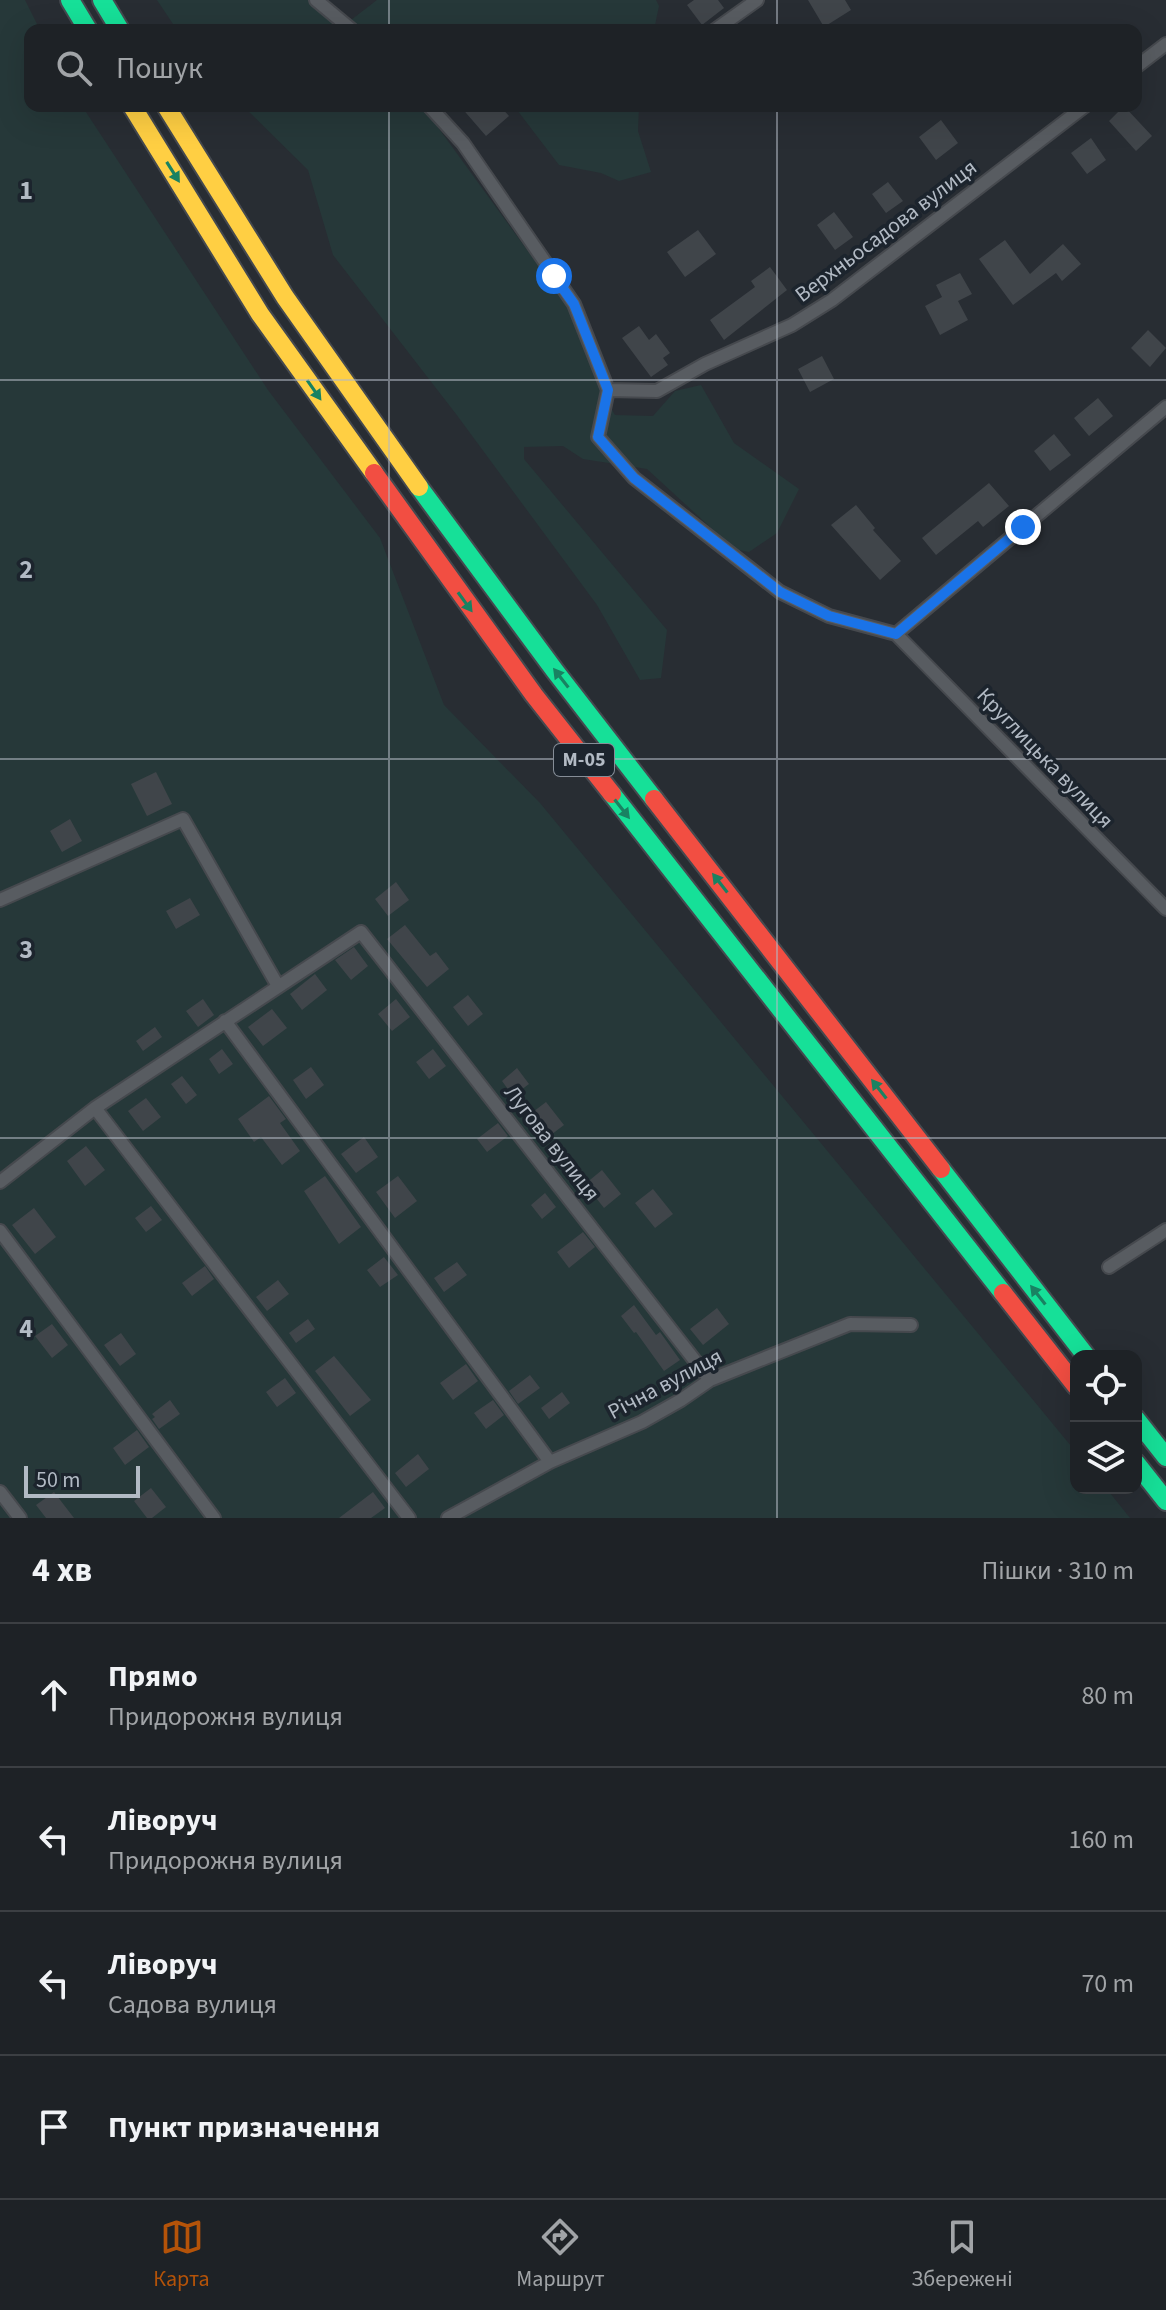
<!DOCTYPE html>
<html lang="uk">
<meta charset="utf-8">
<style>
body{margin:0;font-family:"Source Sans 3",sans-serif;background:#262a2e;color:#f1f3f6}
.controls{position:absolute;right:24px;bottom:24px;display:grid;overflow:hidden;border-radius:16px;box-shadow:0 8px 32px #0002}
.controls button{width:72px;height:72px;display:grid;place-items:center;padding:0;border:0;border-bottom:2px solid #3c3f43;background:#1e2226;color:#f1f3f6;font:40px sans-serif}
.scale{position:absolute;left:24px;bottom:20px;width:116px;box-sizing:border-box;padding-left:8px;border:4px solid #b2bac4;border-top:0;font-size:22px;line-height:28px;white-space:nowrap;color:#b2bac4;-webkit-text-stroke:6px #1c242d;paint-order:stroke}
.stop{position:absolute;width:24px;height:24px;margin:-18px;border:6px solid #1a73e8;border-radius:50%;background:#fff}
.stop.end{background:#1a73e8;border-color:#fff;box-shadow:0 2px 8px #0008}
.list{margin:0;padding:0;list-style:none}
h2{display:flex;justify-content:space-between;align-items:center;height:104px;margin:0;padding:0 32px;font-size:34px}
h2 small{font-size:26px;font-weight:400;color:#a1a4a7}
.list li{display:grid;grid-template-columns:52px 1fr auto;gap:24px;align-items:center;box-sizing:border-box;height:144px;padding:0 32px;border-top:2px solid #3c3f43}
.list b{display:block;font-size:30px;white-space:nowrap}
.list p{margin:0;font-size:26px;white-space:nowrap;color:#a1a4a7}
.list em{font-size:26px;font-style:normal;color:#a1a4a7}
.icon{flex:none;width:44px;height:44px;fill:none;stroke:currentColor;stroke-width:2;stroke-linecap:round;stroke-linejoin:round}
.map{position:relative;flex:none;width:1166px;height:1518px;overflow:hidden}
.search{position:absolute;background:#1e2226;box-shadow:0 8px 32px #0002;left:24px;right:24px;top:24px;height:88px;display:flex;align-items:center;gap:20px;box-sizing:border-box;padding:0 28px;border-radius:16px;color:#a1a4a7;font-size:30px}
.sheet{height:680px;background:#1e2226}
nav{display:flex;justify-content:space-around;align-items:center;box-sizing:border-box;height:112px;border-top:2px solid #3c3f43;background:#1e2226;font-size:22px;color:#a1a4a7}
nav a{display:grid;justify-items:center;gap:4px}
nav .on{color:#b45309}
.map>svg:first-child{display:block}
</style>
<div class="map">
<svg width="1166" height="1518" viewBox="0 0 1166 1518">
<rect width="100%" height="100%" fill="#282d33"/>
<path fill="#263839" d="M0,0H25L40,30H30V106H82L268,390L380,538L444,705L540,803L1076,1452V1488H1106L1130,1518H0Z
M157,0H315L338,30L377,0H656L659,6L654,30H177Z
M243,106H445L437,126L570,309L601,391L615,415L653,416L675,391L701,385L734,443L799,489L777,533L749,552L734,549L647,469L583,459L563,446L524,447V459L667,630L661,678L640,680L597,605L456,414L333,255L308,170Z
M514,106H639L638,131L651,172L619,181L601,173L559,165Z"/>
<path fill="#40454a" d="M694,0H718L724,8L702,25L687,5Z
M808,0H845L851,10L824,27Z
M460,106H500L509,116L486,136Z
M1124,106L1152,136L1136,151L1109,121Z
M941,120L958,143L936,160L919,137Z
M1091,138L1106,160L1087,174L1071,153Z
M888,182L903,201L886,213L872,194Z
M834,212L853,237L835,250L817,225Z
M698,230L716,254L685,277L667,252Z
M1005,240L1030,274L1063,244L1081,264L1062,281L1056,273L1013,305L979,259Z
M770,267L787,290L724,340L710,320L755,287L751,281Z
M960,273L972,294L958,301L968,320L940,335L925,306L942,297L936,285Z
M639,326L649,340L656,334L670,353L663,358L668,365L651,377L622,338Z
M1148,330L1166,348L1150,367L1131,348Z
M822,356L834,379L810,392L798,369Z
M1098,398L1113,416L1089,436L1074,418Z
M1054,434L1071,455L1050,471L1034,451Z
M989,483L1009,506L983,527L978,521L936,555L922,538Z
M856,505L875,528L873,530L901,561L880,580L831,525Z
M156,772L172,804L147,816L131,784Z
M70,819L82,841L62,852L50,831Z
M396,882L409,900L388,916L375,899Z
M190,898L200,915L176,929L166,911Z
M405,925L430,956L436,952L449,969L427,987L387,939Z
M354,947L368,966L351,980L335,960Z
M315,974L327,990L302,1010L290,994Z
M468,995L483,1014L468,1026L453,1007Z
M203,999L214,1015L198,1027L186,1011Z
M396,999L410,1017L392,1031L378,1014Z
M272,1009L287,1028L263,1046L248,1027Z
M155,1027L162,1037L143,1051L136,1041Z
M222,1049L233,1064L219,1074L209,1059Z
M433,1049L446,1066L429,1079L416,1062Z
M311,1067L324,1085L306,1099L293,1080Z
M517,1068L529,1084L513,1096L502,1081Z
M182,1076L197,1095L186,1104L171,1084Z
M269,1096L286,1119L280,1123L300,1151L282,1165L261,1137L254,1142L238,1119Z
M146,1098L161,1117L143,1131L128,1111Z
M546,1102L564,1125L543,1141L525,1118Z
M498,1123L508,1136L487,1152L477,1139Z
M364,1137L378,1157L356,1173L341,1154Z
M86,1146L105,1170L85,1186L67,1161Z
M602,1170L621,1194L604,1208L585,1184Z
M325,1176L361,1227L339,1244L304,1191Z
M398,1176L417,1201L395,1218L376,1192Z
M653,1189L673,1214L655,1228L635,1203Z
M545,1193L556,1207L542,1219L531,1205Z
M151,1206L162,1220L146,1232L135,1218Z
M34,1208L56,1237L35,1254L12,1225Z
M583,1232L595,1247L569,1268L557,1252Z
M384,1257L398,1275L380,1287L367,1270Z
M457,1262L467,1275L444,1292L434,1278Z
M205,1266L214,1279L192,1296L182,1283Z
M278,1280L289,1294L267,1311L256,1297Z
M634,1305L656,1335L660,1332L680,1360L664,1371L636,1332L634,1333L621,1316Z
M717,1308L729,1324L703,1345L690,1329Z
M308,1319L315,1329L296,1343L289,1333Z
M52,1324L68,1345L52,1358L35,1336Z
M121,1333L136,1354L120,1366L104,1345Z
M334,1356L371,1400L350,1416L315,1371Z
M466,1364L478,1381L453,1400L440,1383Z
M530,1375L540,1388L518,1404L509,1391Z
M285,1378L296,1393L277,1407L266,1392Z
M562,1392L570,1403L549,1419L541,1408Z
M170,1400L180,1414L159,1429L152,1419L155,1417L152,1414Z
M493,1400L504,1415L486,1429L474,1413Z
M137,1430L149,1447L125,1465L113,1448Z
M418,1454L429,1469L406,1487L395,1473Z
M151,1488L166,1507L152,1518H147L134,1501Z
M54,1492L74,1518H46L36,1505Z
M373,1492L385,1508L371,1518H339Z"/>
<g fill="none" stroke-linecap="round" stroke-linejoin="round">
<g stroke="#46494e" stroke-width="16">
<path id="street" d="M316,0L352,30
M715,30L757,0
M1136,67L1166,44
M429,106L463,143L574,304L608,390L598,437L634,478L780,592L829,616L896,634L1166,909
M608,390L657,391L705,364L792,325L832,300L1085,106
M896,634L1166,407
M0,900L183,819L278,986
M225,1021L550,1462
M95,1108L409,1518
M0,1182L95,1108L361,932L710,1380
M0,1231L214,1518
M1109,1267L1166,1230
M0,1492L20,1518
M448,1518L550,1462L642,1422L681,1400L710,1380L850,1324L911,1325"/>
</g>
<g stroke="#45494f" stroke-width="22">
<path id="fast" d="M70,0L88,30
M102,0L120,30
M419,487L555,671L654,799
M612,794L1003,1293
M941,1169L1086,1356
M1136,1419L1166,1457
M1136,1463L1166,1501"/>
</g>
<g stroke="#45494f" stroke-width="22">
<path id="slow" d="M132,106L260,314L374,473
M166,106L285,297L419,487"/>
</g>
<g stroke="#45494f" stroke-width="22">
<path id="jam" d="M374,473L534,695L612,794
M654,799L941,1169
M1003,1293L1076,1386"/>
</g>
<use href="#street" stroke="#585c61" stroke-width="12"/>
<use href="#fast" stroke="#16e098" stroke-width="18"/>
<use href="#slow" stroke="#ffcf43" stroke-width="18"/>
<use href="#jam" stroke="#f24e42" stroke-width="18"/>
</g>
<defs><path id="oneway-solid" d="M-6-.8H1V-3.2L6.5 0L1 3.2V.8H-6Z" transform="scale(2)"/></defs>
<g fill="#198262">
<use href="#oneway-solid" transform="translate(173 172) rotate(58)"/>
<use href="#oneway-solid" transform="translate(314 390) rotate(55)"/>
<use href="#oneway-solid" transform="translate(465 602) rotate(54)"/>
<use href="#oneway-solid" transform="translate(561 678) rotate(-128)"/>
<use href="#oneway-solid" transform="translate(622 809) rotate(52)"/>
<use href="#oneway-solid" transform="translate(720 883) rotate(-128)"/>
<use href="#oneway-solid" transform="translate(879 1089) rotate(-128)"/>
<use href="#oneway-solid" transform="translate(1038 1295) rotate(-128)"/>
</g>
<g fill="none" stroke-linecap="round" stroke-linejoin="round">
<path stroke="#1a73e8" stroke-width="10" d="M554,276L574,304L608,390L598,437L634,478L780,592L829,616L896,634L1023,527"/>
</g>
<path fill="none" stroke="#b2bac4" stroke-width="2" stroke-opacity="0.55" d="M389,0V30M777,0V30M389,106V1518M777,106V1518M0,380H1166M0,759H1166M0,1138H1166"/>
<g text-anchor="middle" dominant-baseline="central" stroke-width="7" stroke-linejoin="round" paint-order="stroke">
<rect fill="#1c242d" stroke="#858d97" stroke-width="2" x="554" y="744" width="60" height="32" rx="6"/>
<g font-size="20" font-weight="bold" fill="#b2bac4">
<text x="584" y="760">М-05</text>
</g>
<g font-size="22" fill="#b2bac4" stroke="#1c242d">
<text transform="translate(886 231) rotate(-37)">Верхньосадова вулиця</text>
<text transform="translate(1045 758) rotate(46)">Круглицька вулиця</text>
<text transform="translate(552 1143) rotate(52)">Лугова вулиця</text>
<text transform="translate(665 1384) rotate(-28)">Річна вулиця</text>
</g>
</g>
<g font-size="26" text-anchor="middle" font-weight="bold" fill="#b2bac4" stroke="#1c242d" stroke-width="7" stroke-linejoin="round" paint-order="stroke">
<text x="26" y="199">1</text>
<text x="26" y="578">2</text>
<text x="26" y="958">3</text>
<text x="26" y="1337">4</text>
</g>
</svg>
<div class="controls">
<button><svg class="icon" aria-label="locate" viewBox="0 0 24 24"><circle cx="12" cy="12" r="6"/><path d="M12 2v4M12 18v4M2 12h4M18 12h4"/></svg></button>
<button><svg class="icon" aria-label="layers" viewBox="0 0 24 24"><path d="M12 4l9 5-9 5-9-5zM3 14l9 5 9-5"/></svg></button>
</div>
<div class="scale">50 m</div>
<div class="stop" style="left:554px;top:276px"></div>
<div class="stop end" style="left:1023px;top:527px"></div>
<div class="search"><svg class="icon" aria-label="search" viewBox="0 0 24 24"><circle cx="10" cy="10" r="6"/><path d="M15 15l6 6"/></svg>Пошук</div>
</div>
<section class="sheet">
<h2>4 хв<small>Пішки · 310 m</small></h2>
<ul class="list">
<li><svg class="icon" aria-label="ahead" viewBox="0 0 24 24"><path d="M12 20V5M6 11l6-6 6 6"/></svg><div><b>Прямо</b><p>Придорожня вулиця</p></div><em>80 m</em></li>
<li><svg class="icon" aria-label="left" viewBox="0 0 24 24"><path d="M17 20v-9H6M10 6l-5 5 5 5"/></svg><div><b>Ліворуч</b><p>Придорожня вулиця</p></div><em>160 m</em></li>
<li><svg class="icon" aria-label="left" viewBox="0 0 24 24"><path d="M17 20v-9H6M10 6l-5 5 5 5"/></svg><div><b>Ліворуч</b><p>Садова вулиця</p></div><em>70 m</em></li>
<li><svg class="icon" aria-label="arrive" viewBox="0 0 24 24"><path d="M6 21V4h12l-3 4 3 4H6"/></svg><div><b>Пункт призначення</b></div></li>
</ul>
</section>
<nav>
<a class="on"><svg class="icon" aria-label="map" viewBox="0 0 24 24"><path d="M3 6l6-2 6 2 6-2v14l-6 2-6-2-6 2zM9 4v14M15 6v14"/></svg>Карта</a>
<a><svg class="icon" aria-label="directions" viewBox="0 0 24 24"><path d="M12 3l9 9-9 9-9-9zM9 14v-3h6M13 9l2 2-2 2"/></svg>Маршрут</a>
<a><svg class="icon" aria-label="saved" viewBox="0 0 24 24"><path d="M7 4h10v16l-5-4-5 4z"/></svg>Збережені</a>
</nav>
